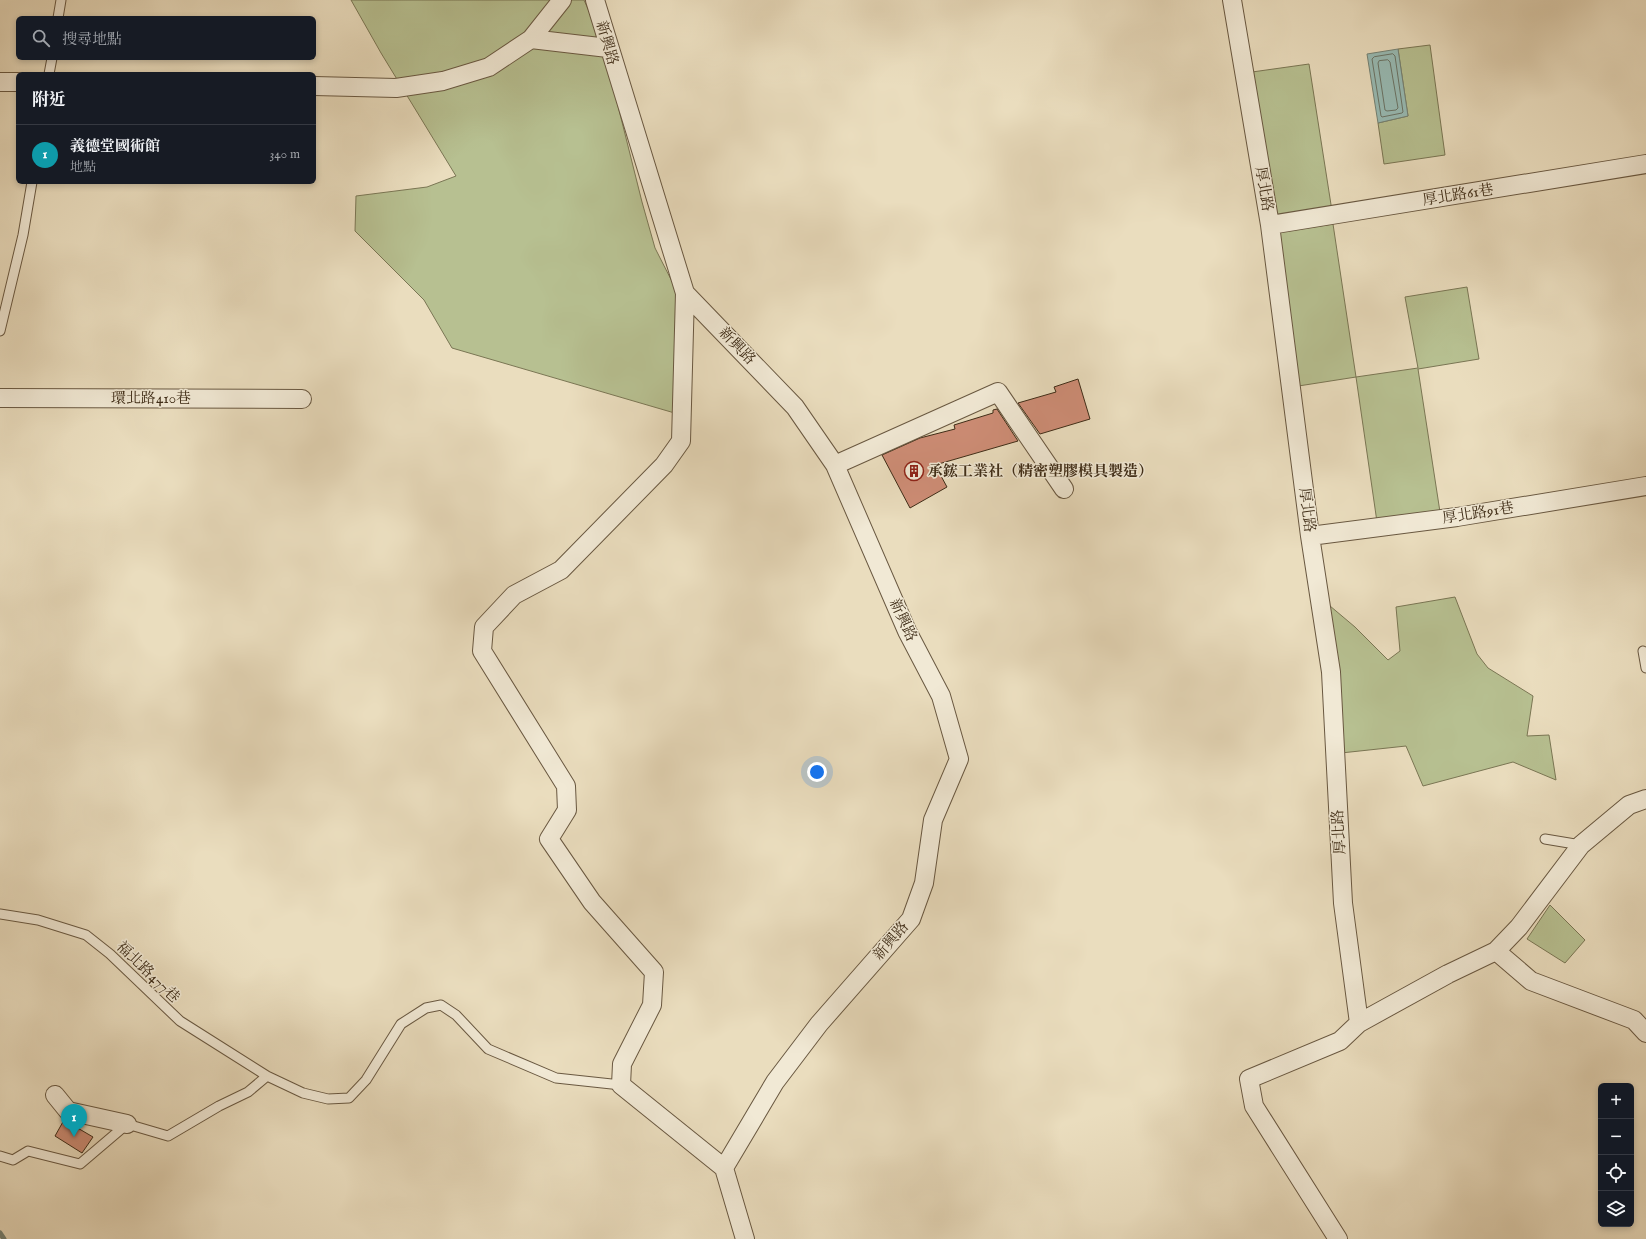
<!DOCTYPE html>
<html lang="zh-TW">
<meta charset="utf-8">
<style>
body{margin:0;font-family:"IM FELL English","Noto Serif TC",serif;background:#20242c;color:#f1f3f6}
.controls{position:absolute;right:12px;bottom:12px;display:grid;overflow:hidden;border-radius:6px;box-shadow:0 2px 6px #0003}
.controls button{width:36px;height:36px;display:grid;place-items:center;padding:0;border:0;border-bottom:1px solid #363941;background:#171b24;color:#f1f3f6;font:20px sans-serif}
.you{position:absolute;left:817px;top:772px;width:14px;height:14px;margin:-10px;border:3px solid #fff;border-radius:50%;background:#1a73e8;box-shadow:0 0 0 6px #1a73e833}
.badge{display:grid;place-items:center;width:26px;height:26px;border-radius:50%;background:#c59692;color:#fff;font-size:13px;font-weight:700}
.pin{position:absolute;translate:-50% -33px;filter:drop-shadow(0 1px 2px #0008)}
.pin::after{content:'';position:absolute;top:21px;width:14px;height:12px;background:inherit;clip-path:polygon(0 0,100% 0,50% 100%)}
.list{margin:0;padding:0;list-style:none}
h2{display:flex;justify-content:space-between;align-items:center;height:52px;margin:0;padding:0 16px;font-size:17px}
h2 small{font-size:13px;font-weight:400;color:#9ea1a6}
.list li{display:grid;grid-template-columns:26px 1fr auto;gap:12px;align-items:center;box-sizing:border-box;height:60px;padding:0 16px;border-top:1px solid #363941}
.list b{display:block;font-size:15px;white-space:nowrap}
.list p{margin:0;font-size:13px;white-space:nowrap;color:#9ea1a6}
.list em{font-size:13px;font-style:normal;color:#9ea1a6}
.icon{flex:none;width:22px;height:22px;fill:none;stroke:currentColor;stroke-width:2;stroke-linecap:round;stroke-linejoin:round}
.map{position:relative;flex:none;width:1646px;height:1239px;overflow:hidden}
.search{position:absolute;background:#171b24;box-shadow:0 2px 6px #0003;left:16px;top:16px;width:300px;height:44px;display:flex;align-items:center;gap:10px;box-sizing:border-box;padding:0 14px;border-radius:6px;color:#9ea1a6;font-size:15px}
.panel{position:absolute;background:#171b24;box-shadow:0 2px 6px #0003;left:16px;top:72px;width:300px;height:112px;border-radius:6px}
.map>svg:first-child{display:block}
</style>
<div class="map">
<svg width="1646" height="1239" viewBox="0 0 1646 1239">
<rect width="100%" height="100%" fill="#eaddbe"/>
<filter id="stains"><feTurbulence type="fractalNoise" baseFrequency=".005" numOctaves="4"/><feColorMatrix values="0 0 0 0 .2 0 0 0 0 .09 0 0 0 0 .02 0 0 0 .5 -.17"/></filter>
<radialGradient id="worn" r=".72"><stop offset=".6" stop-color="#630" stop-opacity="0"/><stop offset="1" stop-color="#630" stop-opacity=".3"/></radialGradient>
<path fill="#b7c091" stroke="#7a7654" d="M351,0H584L601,38L642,202L655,248L684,305L678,414L452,348L424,300L355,231L356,196L427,187L456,176L381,53Z
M1430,45L1445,155L1384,164L1378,123L1408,116L1398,49Z
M1309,64L1332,211L1278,220L1245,73Z
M1333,224L1356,377L1418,368L1405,297L1467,287L1479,359L1418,369L1440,512L1377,522L1356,377L1292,387L1278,234L1281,232Z
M1317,595L1355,627L1388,660L1400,651L1396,607L1455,597L1477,654L1488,668L1533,696L1527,736L1549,735L1556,780L1513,762L1423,786L1406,746L1341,753Z
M1550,905L1585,940L1565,963L1527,939Z"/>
<path fill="#98bbb4" stroke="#748275" d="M1398,49L1408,116L1378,123L1367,54Z"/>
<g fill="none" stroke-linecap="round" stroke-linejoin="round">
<path stroke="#6b7466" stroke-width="1" d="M1393,54L1395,56L1403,112L1402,113L1382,117L1381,116L1372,59L1374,57Z
M1388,60L1390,62L1398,108L1396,110L1387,111L1385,110L1378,63L1379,61Z"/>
<path stroke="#748275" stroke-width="5" d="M0,1233L4,1239"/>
</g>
<path fill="#ce8d76" stroke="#3e2c17" d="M1078,379L1090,419L1040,434L1018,403L1056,392L1054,387Z
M997,409L1018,441L935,465L947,487L910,508L882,455L920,438L955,429L954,425L993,413V410Z
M64,1120L93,1137L82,1153L55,1136Z"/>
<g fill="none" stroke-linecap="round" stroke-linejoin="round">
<g stroke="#695841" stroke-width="11">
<path id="service" d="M58,18L61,0
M49,74L52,58
M0,331L23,235L32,182
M1643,651L1646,668
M1545,839L1581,845
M0,914L38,920L86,935L110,954L180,1021L267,1076L303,1093L328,1099L349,1098L366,1080L401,1024L426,1008L441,1005L456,1015L488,1049L556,1078L621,1085
M0,1156L13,1160L28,1151L80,1164L127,1124L168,1136L219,1106L248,1092L267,1076"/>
</g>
<g stroke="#695841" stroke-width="20">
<path id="minor" d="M595,0L685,293L795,407L835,465L907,631L941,696L959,759L933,820L924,883L911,919L819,1024L775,1082L724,1168L745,1239
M1232,0L1270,225L1310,536L1331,672L1343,903L1359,1023
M531,39L562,0
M0,82H18
M314,86L396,88L443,81L489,67L531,39L608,48
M1270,225L1646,164
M685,293L681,441L664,465L561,570L514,595L484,627L482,651L566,786L567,810L549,839L592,902L654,972L652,1005L622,1064L621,1085L724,1168
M0,398L302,399
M835,465L998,392L1064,489
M1310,536L1457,517L1646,486
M1496,951L1531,981L1634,1020L1646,1033
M55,1095L68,1111L127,1124
M1338,1239L1254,1106L1249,1079L1340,1041L1359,1023L1448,974L1496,951L1519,927L1581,845L1629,805L1646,799"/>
</g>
<use href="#service" stroke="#f1e9d5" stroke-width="9"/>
<use href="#minor" stroke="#f1e9d5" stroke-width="18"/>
</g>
<defs>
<g id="building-ring" transform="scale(1)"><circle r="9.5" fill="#f1e9d5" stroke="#8f2418" stroke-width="1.5"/><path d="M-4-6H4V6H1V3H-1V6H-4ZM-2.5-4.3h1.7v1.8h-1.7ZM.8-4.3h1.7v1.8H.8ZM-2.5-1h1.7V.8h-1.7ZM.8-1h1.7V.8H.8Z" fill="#8f2418"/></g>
</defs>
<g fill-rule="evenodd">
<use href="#building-ring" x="914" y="471"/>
</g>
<g text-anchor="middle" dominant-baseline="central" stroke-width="3" stroke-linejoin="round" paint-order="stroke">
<g font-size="15" fill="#3e2c17" stroke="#f1e9d5">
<text transform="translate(607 43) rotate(74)">新興路</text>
<text transform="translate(1264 189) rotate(80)">厚北路</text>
<text transform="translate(1458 195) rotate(-9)">厚北路61巷</text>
<text transform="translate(737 346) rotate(46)">新興路</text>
<text x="151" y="398">環北路410巷</text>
<text transform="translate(1307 510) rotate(83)">厚北路</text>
<text transform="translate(1478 513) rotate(-9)">厚北路91巷</text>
<text transform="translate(903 620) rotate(65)">新興路</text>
<text transform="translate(1339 832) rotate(-93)">厚北路</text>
<text transform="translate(891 941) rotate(-49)">新興路</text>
<text transform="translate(148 972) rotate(44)">福北路477巷</text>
</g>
<g font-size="15" font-weight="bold" fill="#3e2c17" stroke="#f1e9d5" text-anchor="start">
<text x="928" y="471">承鋐工業社（精密塑膠模具製造）</text>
</g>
</g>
<rect width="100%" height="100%" filter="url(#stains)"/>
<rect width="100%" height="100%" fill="url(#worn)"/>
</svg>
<div class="controls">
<button>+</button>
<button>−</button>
<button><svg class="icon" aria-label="locate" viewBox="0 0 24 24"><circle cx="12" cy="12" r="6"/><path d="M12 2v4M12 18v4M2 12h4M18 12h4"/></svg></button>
<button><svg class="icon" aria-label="layers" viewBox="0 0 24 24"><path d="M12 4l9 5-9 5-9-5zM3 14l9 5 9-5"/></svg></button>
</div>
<div class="you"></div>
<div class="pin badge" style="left:74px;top:1137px;background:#0f9aa8">1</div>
<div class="search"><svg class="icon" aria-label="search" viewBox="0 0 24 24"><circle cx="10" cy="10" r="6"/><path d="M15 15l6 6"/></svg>搜尋地點</div>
<section class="panel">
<h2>附近<small></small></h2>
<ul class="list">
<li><span class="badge" style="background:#0f9aa8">1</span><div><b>義德堂國術館</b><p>地點</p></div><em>340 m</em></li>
</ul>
</section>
</div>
